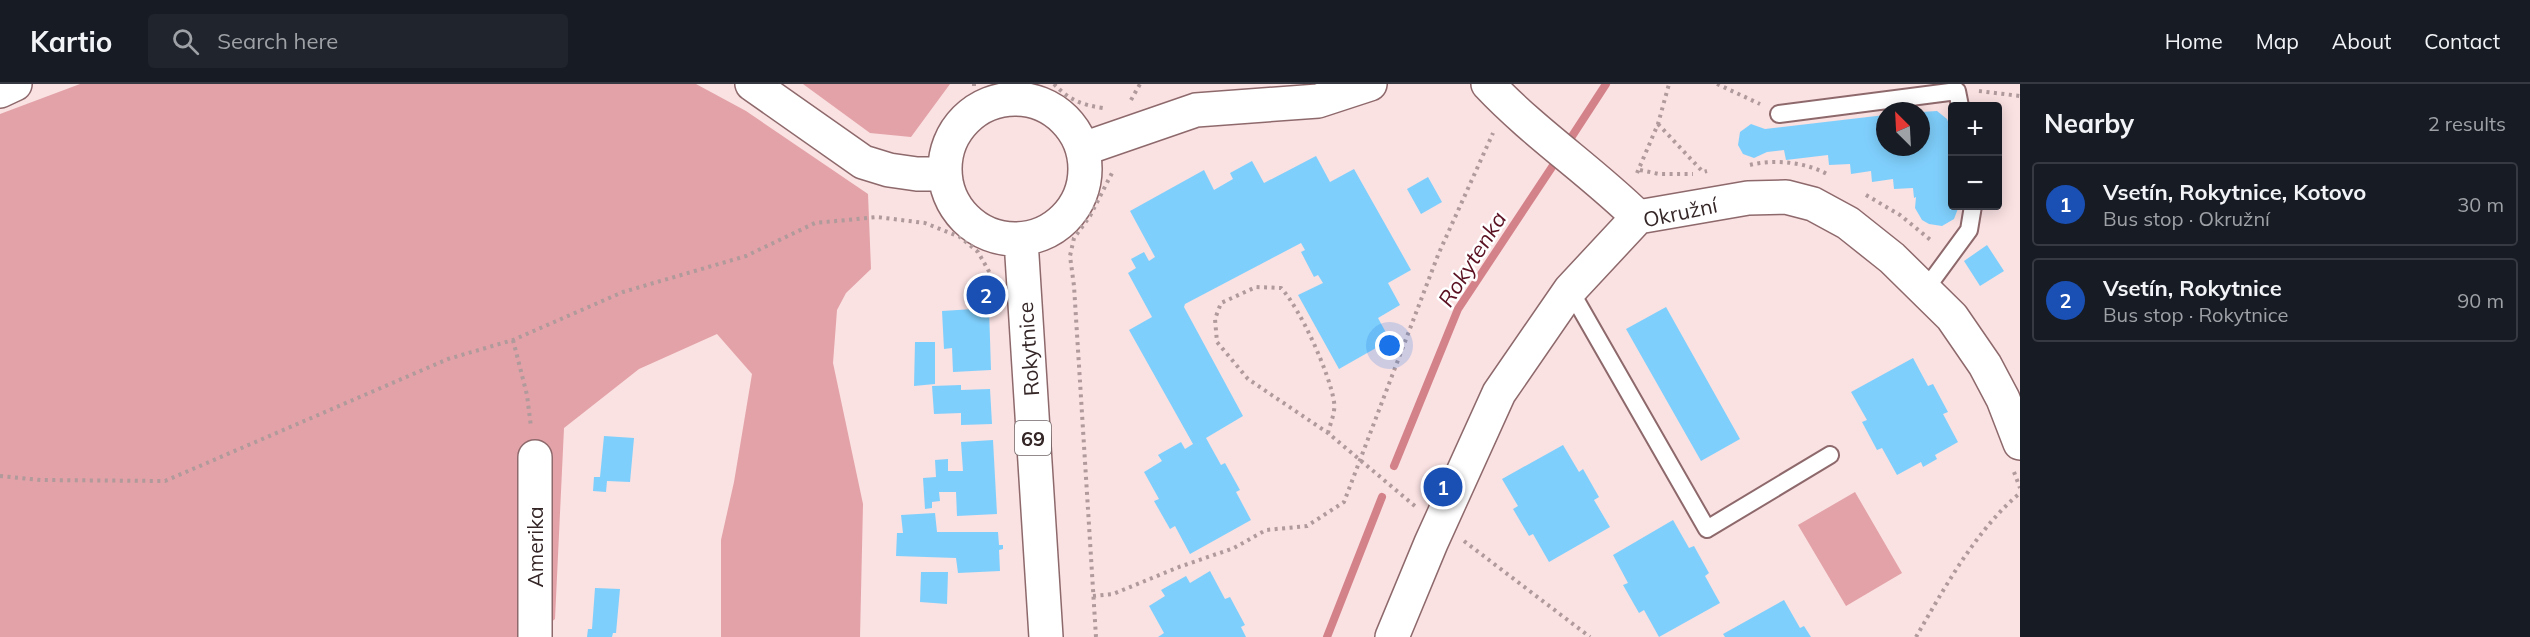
<!DOCTYPE html>
<meta charset="utf-8">
<style>
body{margin:0;font-family:Mulish,sans-serif;background:#20242c;color:#f1f3f6}
.controls{position:absolute;right:18px;top:18px;display:grid;overflow:hidden;border-radius:6px;box-shadow:0 3px 15px #0003}
.controls button{width:54px;height:54px;display:grid;place-items:center;padding:0;border:0;border-bottom:2px solid #363941;background:#171b24;color:#f1f3f6;font:30px sans-serif}
.compass{position:absolute;left:1876px;top:18px;width:54px;height:54px;border-radius:50%;background:#171b24;box-shadow:0 3px 15px #0003;rotate:336deg}
.you{position:absolute;left:1390px;top:262px;width:21px;height:21px;margin:-15px;border:4px solid #fff;border-radius:50%;background:#1a73e8;box-shadow:0 0 0 9px #1a73e833}
.badge{display:grid;place-items:center;width:39px;height:39px;border-radius:50%;background:#04709c;color:#fff;font-size:20px;font-weight:700}
.pin{position:absolute;translate:-50% -50%;border:3px solid #fff;box-shadow:0 2px 6px #0006}
.list{margin:0;padding:0;list-style:none}
h2{display:flex;justify-content:space-between;align-items:center;height:78px;margin:0;padding:0 24px;font-size:26px}
h2 small{font-size:20px;font-weight:400;color:#9ea1a6}
.list li{display:grid;grid-template-columns:39px 1fr auto;gap:18px;align-items:center;box-sizing:border-box;height:84px;margin:0 12px 12px;padding:0 12px;border:2px solid #363941;border-radius:6px}
.list b{display:block;font-size:22px;white-space:nowrap}
.list p{margin:0;font-size:20px;white-space:nowrap;color:#9ea1a6}
.list em{font-size:20px;font-style:normal;color:#9ea1a6}
.icon{flex:none;width:33px;height:33px;fill:none;stroke:currentColor;stroke-width:2;stroke-linecap:round;stroke-linejoin:round}
.map{position:relative;flex:none;width:2020px;height:553px;overflow:hidden}
header{display:flex;align-items:center;gap:36px;box-sizing:border-box;height:84px;padding:0 30px;background:#171b24;border-bottom:2px solid #363941}
header strong{font-size:28px}
nav{display:flex;gap:33px;margin-inline-start:auto;font-size:21px}
.search{width:420px;height:54px;background:#20242c;display:flex;align-items:center;gap:15px;box-sizing:border-box;padding:0 21px;border-radius:6px;color:#9ea1a6;font-size:22px}
main{display:flex}
aside{flex:1;background:#171b24}
.map>svg:first-child{display:block}
</style>
<header>
<strong>Kartio</strong>
<div class="search"><svg class="icon" aria-label="search" viewBox="0 0 24 24"><circle cx="10" cy="10" r="6"/><path d="M15 15l6 6"/></svg>Search here</div>
<nav><a>Home</a><a>Map</a><a>About</a><a>Contact</a></nav>
</header>
<main>
<div class="map">
<svg width="2020" height="553" viewBox="0 0 2020 553">
<rect width="100%" height="100%" fill="#fae1e2"/>
<path fill="#e2a2a7" d="M80,0H696L746,27L868,110L871,185L846,209L837,226L833,279L863,420L860,553H721V456L734,398L752,290L717,250L639,285L564,344L555,535L533,553H0V30Z
M803,0H950L911,53L870,49Z
M1855,408L1902,489L1846,522L1798,441Z"/>
<g fill="none" stroke-linecap="round" stroke-linejoin="round">
<path stroke="#d4828a" stroke-width="8" d="M1565,63L1606,0
M1394,382L1458,225L1558,74
M1327,553L1382,413"/>
</g>
<path fill="#7fcffc" d="M1937,27L1947,35L1951,44L1952,122H1959L1954,135L1942,142L1929,140L1922,136L1915,124L1916,113L1914,114L1913,104L1894,105L1893,95L1872,98L1871,87L1851,90L1850,80L1829,81L1828,71L1786,76L1784,66L1767,68L1754,74L1743,70L1738,61L1740,48L1751,40L1765,45L1885,31V63H1921V28Z
M1316,72L1330,98L1354,85L1411,186L1388,199L1400,221L1378,234L1390,256L1339,285L1298,211L1323,199L1318,191L1314,193L1301,168L1305,166L1301,159L1185,220L1184,223L1243,332L1206,354L1221,381L1225,379L1240,406L1236,408L1251,436L1190,470L1175,442L1170,445L1154,417L1159,415L1144,388L1162,377L1158,371L1181,358L1185,365L1193,360L1129,246L1152,233L1128,189L1136,184L1131,175L1144,168L1149,177L1155,173L1130,127L1204,86L1214,106L1233,95L1230,89L1252,77L1264,99Z
M1428,93L1442,118L1421,130L1407,105Z
M1987,161L2004,187L1980,202L1964,177Z
M1666,223L1740,355L1701,377L1626,245Z
M989,224L991,286L953,288L952,264L944,265L942,227Z
M915,258H935V300L914,302Z
M1913,274L1928,302L1933,300L1948,328L1943,330L1958,358L1935,371L1937,375L1923,383L1921,378L1897,391L1882,364L1877,366L1862,338L1867,336L1851,308Z
M961,301V306L990,305L992,340L961,341V329L934,330L932,302Z
M604,352L634,354L630,398L607,397L606,408L593,407L594,393H600Z
M993,356L997,430L957,432L956,408H939L940,417L932,418V424L925,425L923,394L936,393L935,376L948,375V387H963L961,358Z
M1563,361L1579,388L1583,385L1599,413L1594,416L1610,443L1549,478L1533,450L1529,452L1513,425L1518,422L1502,395Z
M935,429L937,448H998L999,461H1003V465L999,466L1000,487L958,489L956,474L896,472L897,449H903L901,431Z
M1673,436L1689,464L1694,462L1709,489L1705,492L1720,519L1659,553L1644,526L1639,529L1623,501L1628,499L1613,471Z
M1210,487L1225,515L1230,513L1245,541L1241,543L1246,553H1158L1164,549L1149,522L1165,512L1161,506L1186,492L1190,499Z
M921,488H948L947,520L920,518Z
M595,504L620,505L616,549H613L612,553H587L588,545H592Z
M1784,516L1800,544L1804,542L1811,553H1725L1723,550Z"/>
<g fill="none" stroke-linecap="round" stroke-linejoin="round">
<g stroke="#8e696c" stroke-width="20">
<path id="service" d="M1779,30L1957,7L1960,22
M1570,206L1707,445L1830,371
M1925,206L1969,146L1973,122"/>
</g>
<g stroke="#8e696c" stroke-width="36">
<path id="minor" d="M1488,0C1534,49 1590,86 1638,133
M1083,65L1196,26L1318,17L1370,0
M535,373V553
M1392,553L1431,459L1499,309L1570,206L1638,133L1748,114L1786,113L1813,120L1848,139L1892,174L1952,233L1985,281L2003,315L2020,359"/>
</g>
<g stroke="#8e696c" stroke-width="36">
<path id="primary" d="M752,0L863,78L889,86L917,90H945
M0,7L15,0
M945 85a70 70 0 1 1 140 0a70 70 0 1 1-140 0Z
M1021,156L1046,553"/>
</g>
<path stroke="#b09a9b" stroke-width="4" stroke-dasharray="3 4.5" stroke-linecap="butt" d="M1054,0C1069,16 1082,21 1103,24
M1717,0L1760,20
M974,2V0
M1979,7L2020,12
M1131,16L1140,0
M1658,40L1703,88L1707,87
M1750,81C1774,75 1805,78 1827,90
M1640,86L1659,90H1693
M1637,89L1658,40L1669,0
M1866,111L1900,131L1933,158
M513,256L527,311L531,343
M1328,349C1330,340 1336,327 1334,318C1330,290 1300,224 1281,204L1256,203L1221,219L1215,235L1217,258L1248,295L1328,349L1416,423
M2014,388L2020,404
M0,392L41,396L165,397L448,275L513,256L623,208L746,172L815,139L877,133L925,139L960,153L978,168L991,191
M1464,457L1590,553
M1093,512L1113,510L1179,483L1234,464L1266,446L1307,442L1344,418L1438,171L1493,49
M1096,553L1074,202L1070,172L1074,154L1090,132L1112,89
M1916,553C1945,503 1976,446 2020,409"/>
<use href="#service" stroke="#fff" stroke-width="16"/>
<use href="#minor" stroke="#fff" stroke-width="33"/>
<use href="#primary" stroke="#fff" stroke-width="33"/>
</g>
<g text-anchor="middle" dominant-baseline="central" stroke-width="5" stroke-linejoin="round" paint-order="stroke">
<rect fill="#fff" stroke="#716667" stroke-width="1.5" x="1015" y="337" width="36" height="34" rx="4.5"/>
<g font-size="20" font-weight="bold" fill="#342526">
<text x="1033" y="354">69</text>
</g>
<g font-size="21" fill="#342526" stroke="#fff">
<text transform="translate(1680 128) rotate(-12)">Okružní</text>
<text transform="translate(1028 265) rotate(-94)">Rokytnice</text>
<text transform="translate(535 463) rotate(-90)">Amerika</text>
</g>
<g font-size="22" font-style="italic" fill="#5a1020" stroke="#fff">
<text transform="translate(1472 175) rotate(-58)">Rokytenka</text>
</g>
</g>
</svg>
<div class="controls">
<button>+</button>
<button>−</button>
</div>
<svg class="compass" viewBox="-18 -18 36 36"><path d="M0-13l5 13h-10z" fill="#e53935"/><path d="M0 13l5-13h-10z" fill="#9ea1a6"/></svg>
<div class="you"></div>
<div class="pin badge" style="left:1443px;top:403px;background:#1a4fb4">1</div>
<div class="pin badge" style="left:986px;top:211px;background:#1a4fb4">2</div>
</div>
<aside>
<h2>Nearby<small>2 results</small></h2>
<ul class="list">
<li><span class="badge" style="background:#1a4fb4">1</span><div><b>Vsetín, Rokytnice, Kotovo</b><p>Bus stop · Okružní</p></div><em>30 m</em></li>
<li><span class="badge" style="background:#1a4fb4">2</span><div><b>Vsetín, Rokytnice</b><p>Bus stop · Rokytnice</p></div><em>90 m</em></li>
</ul>
</aside>
</main>
